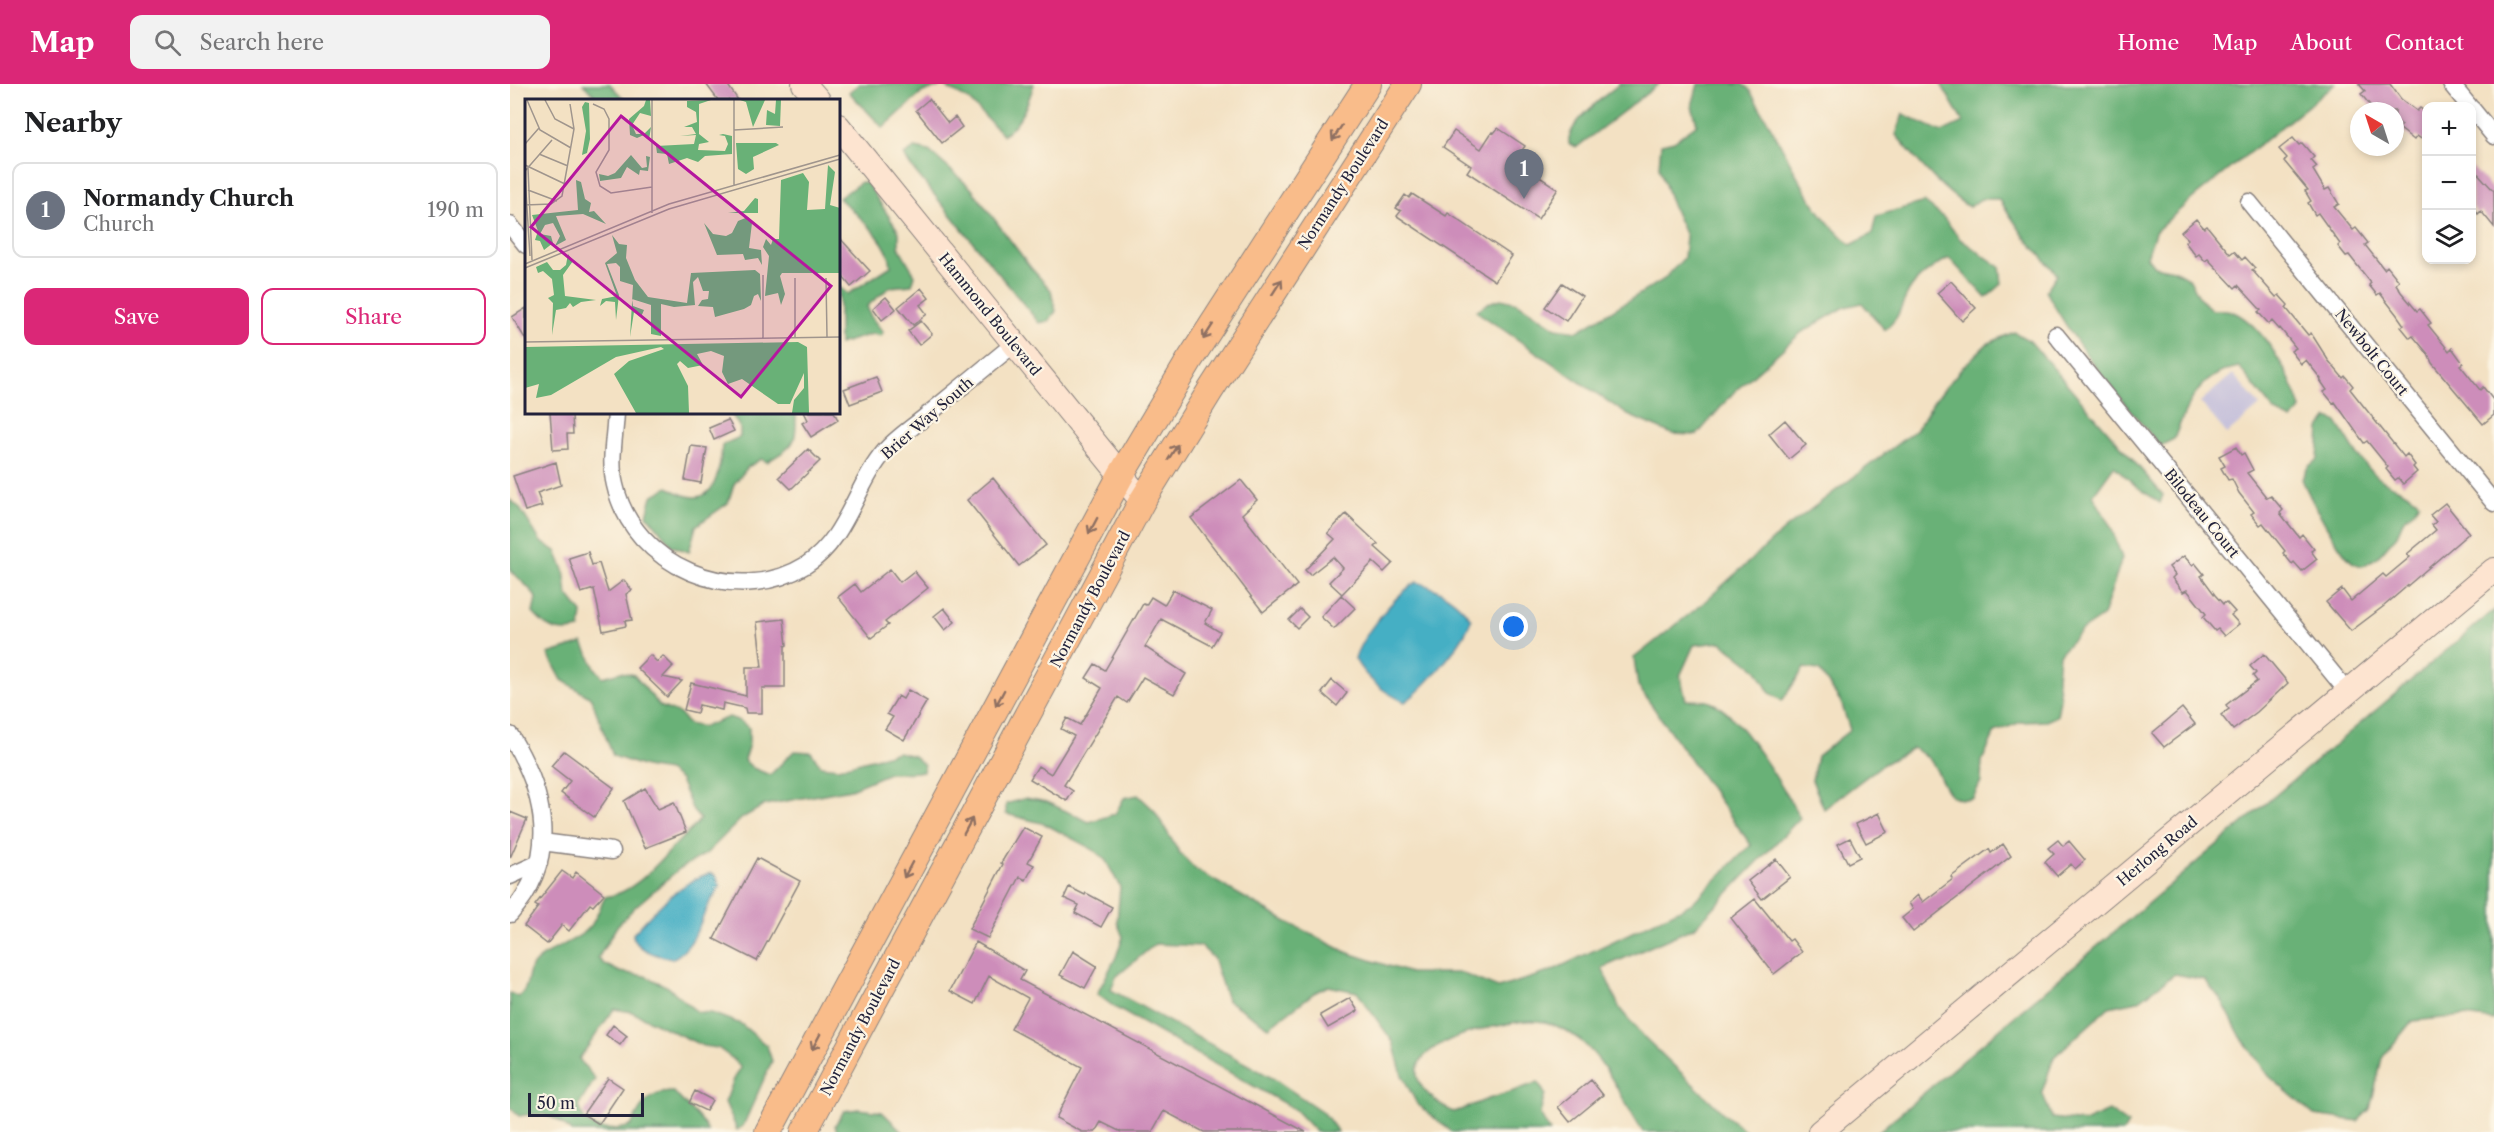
<!DOCTYPE html>
<meta charset="utf-8">
<style>
body{margin:0;font-family:"Libre Caslon Text",serif;background:#f2f2f2;color:#202124}
.controls{position:absolute;right:18px;top:18px;display:grid;overflow:hidden;border-radius:12px;box-shadow:0 3px 9px #0003}
.controls button{width:54px;height:54px;display:grid;place-items:center;padding:0;border:0;border-bottom:2px solid #e0e0e0;background:#fff;color:#202124;font:30px sans-serif}
.compass{position:absolute;left:1840px;top:18px;width:54px;height:54px;border-radius:50%;background:#fff;box-shadow:0 3px 9px #0003;rotate:321deg}
.scale{position:absolute;left:18px;bottom:15px;width:116px;box-sizing:border-box;padding-left:6px;border:3px solid #22223b;border-top:0;font-size:16px;line-height:21px;white-space:nowrap;color:#22223b;-webkit-text-stroke:4px #fcf5e5;paint-order:stroke}
.you{position:absolute;left:1004px;top:543px;width:21px;height:21px;margin:-15px;border:4px solid #fff;border-radius:50%;background:#1a73e8;box-shadow:0 0 0 9px #1a73e833}
.badge{display:grid;place-items:center;width:39px;height:39px;border-radius:50%;background:#db2777;color:#fff;font-size:20px;font-weight:700}
.pin{position:absolute;translate:-50% -50px;filter:drop-shadow(0 2px 3px #0008)}
.pin::after{content:'';position:absolute;top:32px;width:21px;height:18px;background:inherit;clip-path:polygon(0 0,100% 0,50% 100%)}
.list{margin:0;padding:0;list-style:none}
h2{display:flex;justify-content:space-between;align-items:center;height:78px;margin:0;padding:0 24px;font-size:26px}
h2 small{font-size:20px;font-weight:400;color:#757577}
.list li{display:grid;grid-template-columns:39px 1fr auto;gap:18px;align-items:center;box-sizing:border-box;height:96px;margin:0 12px 12px;padding:0 12px;border:2px solid #e0e0e0;border-radius:12px}
.list b{display:block;font-size:22px;white-space:nowrap}
.list p{margin:0;font-size:20px;white-space:nowrap;color:#757577}
.list em{font-size:20px;font-style:normal;color:#757577}
.actions{display:flex;gap:12px;padding:18px 24px}
.actions a{flex:1;padding:14px 0;border:2px solid #db2777;border-radius:12px;text-align:center;font-size:21px;color:#db2777}
.actions .main{background:#db2777;color:#fff}
.icon{flex:none;width:33px;height:33px;fill:none;stroke:currentColor;stroke-width:2;stroke-linecap:round;stroke-linejoin:round}
.map{position:relative;flex:none;width:1984px;height:1048px;overflow:hidden}
header{display:flex;align-items:center;gap:36px;box-sizing:border-box;height:84px;padding:0 30px;background:#db2777;color:#fff}
header strong{font-size:28px}
nav{display:flex;gap:33px;margin-inline-start:auto;font-size:21px}
.search{width:420px;height:54px;background:#f2f2f2;display:flex;align-items:center;gap:15px;box-sizing:border-box;padding:0 21px;border-radius:12px;color:#757577;font-size:22px}
main{display:flex}
aside{flex:1;background:#fff}
.map>svg:first-child{display:block}
</style>
<header>
<strong>Map</strong>
<div class="search"><svg class="icon" aria-label="search" viewBox="0 0 24 24"><circle cx="10" cy="10" r="6"/><path d="M15 15l6 6"/></svg>Search here</div>
<nav><a>Home</a><a>Map</a><a>About</a><a>Contact</a></nav>
</header>
<main>
<aside>
<h2>Nearby<small></small></h2>
<ul class="list">
<li><span class="badge" style="background:#6b7280">1</span><div><b>Normandy Church</b><p>Church</p></div><em>190 m</em></li>
</ul>
<div class="actions"><a class="main">Save</a><a>Share</a></div>
</aside>
<div class="map">
<svg width="1984" height="1048" viewBox="0 0 1984 1048">
<rect width="100%" height="100%" fill="#fcf5e5"/>
<filter id="ink" filterUnits="userSpaceOnUse"><feTurbulence type="fractalNoise" baseFrequency=".0167" numOctaves="2"/><feDisplacementMap in="SourceGraphic" scale="12" xChannelSelector="R" yChannelSelector="G"/><feConvolveMatrix kernelMatrix="1 2 1 2 8 2 1 2 1" color-interpolation-filters="sRGB"/></filter>
<filter id="wash" filterUnits="userSpaceOnUse"><feTurbulence type="fractalNoise" baseFrequency=".008" numOctaves="4" result="noise"/><feDisplacementMap in="SourceGraphic" scale="24" xChannelSelector="R" yChannelSelector="G"/><feGaussianBlur stdDeviation="1.35" result="paint"/><feColorMatrix in="noise" values="0 0 0 0 0 0 0 0 0 0 0 0 0 0 0 0 0 1.4 0 .05"/><feComposite in="paint" operator="in"/></filter>
<g filter="url(#wash)">
<rect width="100%" height="100%" fill="#f3e1c3"/>
<path fill="#c5c0da" d="M1723,290L1750,322L1717,350L1690,318Z"/>
<path fill="#69b177" stroke="#466a59" stroke-width="1.5" d="M73,0H100L115,16H89Z
M349,0H524C518,19 511,40 493,51L459,16L434,2L413,8L373,44L339,8Z
M1109,0H1149L1067,63L1059,60C1055,41 1095,12 1109,0Z
M1188,0H1232L1239,5C1248,21 1258,37 1267,54C1291,97 1302,128 1341,161L1362,150L1366,132L1414,118L1433,133L1450,155L1490,183L1492,200L1476,214L1439,174C1424,182 1404,195 1397,211C1387,230 1392,230 1375,246L1352,219L1335,223L1292,248L1224,308L1187,351L1162,350L1118,331L966,227L978,219L991,215L1008,219L1046,244L1068,247L1153,196L1174,174L1176,152L1162,121L1149,83L1151,60L1164,57L1187,40L1182,22Z
M1431,0H1825L1683,114L1645,148L1637,173L1644,182L1664,186L1680,195L1690,215L1702,226C1708,226 1715,225 1721,227C1753,239 1781,293 1791,324L1782,336L1765,328L1729,283C1689,290 1677,321 1664,355L1650,362C1609,312 1566,264 1536,207L1547,190L1514,152L1489,115H1471L1459,123C1429,104 1409,78 1386,51L1393,30L1432,48L1453,38Z
M405,64L419,67L461,104L521,184L541,206L546,227L539,237L529,239L400,81L394,71Z
M351,98L357,99L389,148V163L405,191L402,201L380,203L357,222L361,233L373,248L371,252L362,250L329,260V203L338,210L381,182C379,155 347,132 329,114Z
M1504,248L1520,257L1653,411L1650,419L1626,402L1604,382L1583,411L1601,443L1612,474L1593,532L1571,547L1549,570L1547,594L1550,615L1547,632L1536,637L1511,638L1485,648L1472,677L1471,697L1463,714C1431,721 1436,694 1419,675C1415,671 1408,667 1403,664L1372,681L1314,725L1302,696L1307,672L1340,646L1331,618L1309,586L1294,584L1272,617L1259,608L1247,586L1211,558L1184,561L1170,592L1176,616C1183,617 1193,615 1200,618C1228,626 1275,707 1290,734L1185,843L1092,884L1110,925L1131,950L1213,1029L1237,1048H1133C1113,1018 1099,981 1071,957C1059,947 1040,937 1025,937C1015,936 1003,939 993,941C941,949 859,980 943,1028C956,1025 966,1019 978,1015C995,1010 1011,1005 1028,998L1035,1010L1030,1030L1040,1048H942L907,1020L892,991L883,958L847,908L818,902L804,909L759,943L717,916L703,874L691,862L645,860L606,893L601,906L764,995L814,1029L828,1048H806L784,1025L606,924L587,910L606,873L613,853L607,838L610,803L596,777L584,766L535,740L496,730V720L516,714L537,718L579,738L605,730L614,714L628,711L644,726L669,768L686,786L777,838L836,868L900,889H951L988,904L1039,888L1181,820L1241,761L1128,602L1124,574L1191,521L1275,445L1407,345L1424,317L1453,283L1477,260Z
M221,329H286C287,362 284,361 257,378L251,375L238,383L224,400L218,419L186,442L179,468L162,462L137,431L142,412L158,403C201,430 209,398 212,361L230,353V344Z
M1818,334L1826,337C1842,360 1846,375 1869,394C1882,404 1898,406 1909,418L1904,427L1894,435L1887,451L1868,473L1853,482C1850,481 1847,481 1844,479C1831,472 1798,410 1792,395L1798,383L1808,375L1810,344Z
M0,416L9,423L31,458L46,467L54,486L57,510L72,529L70,545C48,550 38,546 23,529L26,514C20,502 9,496 0,486Z
M1984,526V936L1953,932L1902,937L1872,974L1860,1025L1848,1037L1804,1031L1759,992L1731,953L1712,917L1695,896L1665,890L1628,917L1599,923L1544,973L1532,1008L1542,1034L1574,1038L1599,1027L1618,1040L1613,1048H1368Z
M73,559L85,584L93,593L111,588L124,591L150,622L170,630L178,640L193,643L219,633L230,637L239,644V660L234,676L243,684L260,691L284,667L301,668L311,682L328,684L388,668L404,672L414,681L413,688L379,689L341,705L255,721L232,734L196,770L169,785L126,822L107,842L88,874L94,880L110,888L135,892L158,903L187,928L201,929L231,940L257,962L262,977L233,1042L227,1046L215,1018C221,1006 222,994 231,984L223,975L208,964L193,962L122,928L104,925L69,975L85,995L69,1021C73,1048 100,1048 121,1042C131,1021 139,1007 164,1008C175,1022 192,1033 198,1048H61C45,1030 32,1028 9,1032L0,1023V909L8,913C22,903 14,889 26,878C40,864 63,859 77,846C86,838 89,824 95,813C126,809 149,777 170,756C177,749 184,744 190,735L183,727L170,696L158,687L135,683L103,672L81,614L52,596L38,570Z
M349,1025L372,1028L393,1048H327L325,1041L334,1027Z"/>
<path fill="#45afc4" stroke="#346880" stroke-width="1.5" d="M907,498C930,505 947,516 961,535C956,557 914,605 895,618C875,609 856,595 845,575C851,552 886,510 907,498Z
M200,789L206,791L210,802C207,809 201,815 198,822C188,842 184,864 162,875C149,872 124,866 123,850C144,827 170,798 200,789Z"/>
<g id="blocks">
<path fill="#cd8dba" d="M196,0H217L228,16H208Z
M1849,0H1880L1891,15L1907,27L1910,24L1917,29V59L1907,52L1904,56L1889,44L1892,41L1885,35V27H1871L1867,22L1863,25L1851,10L1855,7Z
M419,15L438,39L445,33L452,43L432,59L406,26Z
M988,44L1015,62L1005,77L1048,105L1028,135L957,88L961,82L933,63L944,47L971,65L982,48L984,49Z
M1783,54L1789,61L1792,59L1804,73L1801,76L1807,83L1803,86L1815,106L1819,104L1829,120L1824,123L1843,146L1846,144L1858,159L1855,161L1874,185L1877,182L1889,197L1886,200L1891,208L1907,227L1910,225L1921,239L1918,241L1939,267L1942,264L1953,279L1950,281L1970,306L1973,303L1984,317V331L1973,340L1922,279L1918,270L1903,252L1900,254L1891,243L1894,241L1887,231L1870,209L1867,211L1859,201L1861,199L1839,171L1836,172L1828,162L1830,160L1808,129L1805,131L1798,119L1801,117L1795,107L1798,106L1774,77L1777,74L1769,65Z
M1962,83L1984,107V143L1971,127L1968,130L1962,122Z
M902,110L936,132L938,129L1002,172L985,197L887,132L891,127L886,124L895,111L899,114Z
M1686,135L1694,144L1697,142L1720,170L1724,167L1732,176L1735,173L1745,184L1742,186L1766,213L1769,211L1778,221L1776,224L1798,251L1801,249L1818,276L1833,294L1835,292L1843,302L1840,305L1878,353L1894,373L1897,370L1905,381L1903,383L1907,388L1893,400L1888,394L1885,396L1876,385L1878,383L1857,357L1854,359L1825,318L1823,319L1814,308L1817,306L1810,296L1811,295L1796,276L1791,280L1781,267L1786,264L1770,244L1769,245L1762,237L1759,240L1748,228L1751,226L1728,201L1725,204L1698,175L1695,177L1689,170L1686,172L1675,158L1678,155L1671,148Z
M328,152L360,187L341,203L328,187Z
M1441,197L1466,224L1452,237L1427,209Z
M1052,199L1072,212L1056,237L1035,223Z
M411,204L419,214L410,221L417,230L403,241L388,223Z
M376,213L386,225L372,236L363,224Z
M16,224V256L2,233Z
M411,237L422,250L409,261L398,247Z
M366,293L372,308L340,320L334,305Z
M40,328L62,330L63,350H57L58,365L43,366Z
M294,328H324L328,336L301,353L292,339L298,336Z
M218,336L224,347L204,356L199,344Z
M1275,336L1296,361L1279,375L1259,350Z
M181,362L197,364L191,399L175,396Z
M1726,363L1731,371L1734,369L1743,386L1737,389L1757,414L1761,412L1773,426L1770,429L1789,453L1792,450L1804,465L1801,467L1807,475L1792,487L1784,478L1782,480L1773,469L1775,467L1753,439L1750,441L1741,430L1744,428L1729,409L1722,395L1718,396L1711,384L1715,382L1709,372Z
M298,365L310,377L281,405L269,393Z
M46,378L51,401L27,409L32,422L15,427L3,392Z
M483,394L536,461L509,482L457,416Z
M731,396L747,416L732,430L787,501L753,528L681,434Z
M1935,419L1959,449L1874,522L1841,547L1816,518L1832,505L1841,517L1873,490L1876,493L1900,473L1897,470L1926,446L1922,441L1926,438L1920,431Z
M836,430L868,460L865,463L883,479L874,488L863,478L832,510L819,498L833,484L823,473L800,491L795,486L825,455L818,449Z
M78,468L82,481L89,479L98,508L114,496L122,506L116,510L122,536L115,537L116,542L93,547L84,505L71,509L59,474Z
M1674,472L1682,481L1685,479L1694,490L1691,492L1705,511L1713,520L1716,518L1725,528L1721,531L1729,540L1714,552L1708,545L1705,547L1693,533L1696,530L1689,521L1677,506L1673,508L1662,494L1665,491L1659,483Z
M380,485L390,498L404,487L418,504L375,538L378,541L361,554L328,513L345,500L351,508Z
M663,506L702,526L695,539L710,548L702,562L651,535L635,563L676,590L664,610L633,593L617,619L608,613L554,701L563,707L557,717L520,695L528,682L541,690L564,652L551,645L557,634L570,641L592,604L576,594L585,580L595,586L633,520L636,521L641,513L654,521Z
M831,511L845,524L824,545L811,533Z
M434,524L445,538L435,546L424,532Z
M790,525L798,533L787,544L779,536Z
M274,535L277,561L275,562V604H252V629H236L235,624L213,619L212,626L189,621L187,629L174,626L181,599L236,612V583H252L247,538Z
M1754,570L1778,599L1747,628L1723,646L1711,631L1719,625L1716,621L1747,597L1743,592L1746,589L1740,582Z
M140,571L147,578L153,572L163,582L153,593L172,597L157,613L127,584Z
M822,596L837,609L827,622L812,609Z
M398,606L417,617L394,656L375,645L383,633L377,630L388,612L393,615Z
M1672,624L1685,640L1654,663L1642,649Z
M54,667L104,704L84,733L51,709L60,697L41,682Z
M135,704L148,725L164,718L176,748L135,764L114,717Z
M0,728L17,735L0,774Z
M1369,729L1378,748L1356,759L1346,740Z
M513,743L532,753L518,778L524,781L516,796L510,793L478,854L459,845L493,780L491,779Z
M1340,754L1350,773L1338,779L1328,760Z
M1548,756L1553,762L1559,757L1575,776L1565,785L1561,780L1547,792L1535,778L1544,770L1538,764Z
M1493,760L1501,772L1403,848L1392,834L1403,825L1399,819L1408,811L1413,818L1443,795L1441,793L1479,765L1481,769Z
M247,774L290,797L247,877L204,855Z
M1266,775L1280,793L1252,815L1238,797Z
M52,787L62,794L66,788L94,810L83,822L80,820L59,847L52,841L37,860L14,842L28,823L25,821Z
M559,803L575,811L576,809L602,823L591,843L565,829L569,821L554,814Z
M1245,815L1279,857L1282,855L1292,868L1264,890L1221,834Z
M466,858L515,887L510,896L796,1048H694L654,1027L642,1048H611L591,1038L585,1048H572L546,1034L572,983L501,945L518,914L479,892L465,920L440,907Z
M563,867L587,882L575,904L550,891Z
M840,914L848,927L818,944L810,931Z
M103,941L117,952L110,961L96,951Z
M98,994L113,1004L89,1040L73,1030Z
M1081,996L1093,1011L1060,1038L1048,1023Z
M185,1007L202,1016L196,1027L179,1019Z"/>
</g>
</g>
<g filter="url(#ink)">
<use href="#blocks" fill-opacity="0" stroke="#8a827f" stroke-width="1.5"/>
<g fill="none" stroke-linecap="round" stroke-linejoin="round">
<g stroke="#8a827f" stroke-width="19">
<path id="street" d="M1941,0L1959,22
M1962,25L1984,52
M1739,118L1984,419
M0,141L16,161
M1546,251L1837,607
M106,328C105,352 99,377 105,401C123,482 225,525 296,481C337,455 345,402 375,367C386,354 403,343 416,332C445,308 475,284 504,260
M0,651C36,709 50,775 0,830
M32,758L102,767
M0,792L29,779"/>
</g>
<g stroke="#8a827f" stroke-width="26">
<path id="secondary" d="M294,0L308,16
M328,42L632,417
M1310,1048L1984,486"/>
</g>
<g stroke="#8a827f" stroke-width="28">
<path id="primary" d="M258,1048L611,391L679,277L858,0
M294,1048L632,417L700,307L898,0"/>
</g>
<use href="#street" stroke="#fff" stroke-width="16"/>
<use href="#secondary" stroke="#fde4d0" stroke-width="24"/>
<use href="#primary" stroke="#f9bc8a" stroke-width="26"/>
</g>
<defs><path id="oneway-shaft" d="M-6 0H5M1.5-3L5.5 0L1.5 3" fill="none" stroke-width="1.6" stroke-linecap="round" stroke-linejoin="round" transform="scale(1.5)"/></defs>
<g stroke="#8e6f62">
<use href="#oneway-shaft" transform="translate(827 49) rotate(123)"/>
<use href="#oneway-shaft" transform="translate(767 203) rotate(-57)"/>
<use href="#oneway-shaft" transform="translate(698 248) rotate(123)"/>
<use href="#oneway-shaft" transform="translate(663 368) rotate(-58)"/>
<use href="#oneway-shaft" transform="translate(583 442) rotate(118)"/>
<use href="#oneway-shaft" transform="translate(490 614) rotate(118)"/>
<use href="#oneway-shaft" transform="translate(458 742) rotate(-62)"/>
<use href="#oneway-shaft" transform="translate(398 786) rotate(118)"/>
<use href="#oneway-shaft" transform="translate(306 958) rotate(118)"/>
</g>
</g>
<g text-anchor="middle" dominant-baseline="central" stroke-width="4.5" stroke-linejoin="round" paint-order="stroke">
<g font-size="15" fill="#22223b" stroke="#fcf5e5">
<text transform="translate(833 100) rotate(-57)">Normandy Boulevard</text>
<text transform="translate(480 230) rotate(51)">Hammond Boulevard</text>
<text transform="translate(1862 268) rotate(51)">Newbolt Court</text>
<text transform="translate(417 334) rotate(-41)">Brier Way South</text>
<text transform="translate(1692 429) rotate(51)">Bilodeau Court</text>
<text transform="translate(580 515) rotate(-62)">Normandy Boulevard</text>
<text transform="translate(1647 767) rotate(-40)">Herlong Road</text>
<text transform="translate(350 943) rotate(-62)">Normandy Boulevard</text>
</g>
</g>
<g transform="translate(15 15)">
<rect width="315" height="315" fill="#f3e1c3"/>
<path d="M121,1H125L126,17L115,14L107,26L111,35H119L126,28L124,41L119,36L112,39L105,36L104,20L119,7ZM186,1L174,5V35L184,43L174,45L173,51L200,52L203,45L200,37L194,36L198,35L207,37V55L180,57L173,63L162,59L144,65L142,55L132,54L131,47L169,45L171,36L155,37L171,35L167,28H159L172,23L171,13L162,8V2ZM215,1H240L228,28L221,3ZM251,1H256L255,27L241,26L242,11L250,15ZM60,3L64,4L65,40L62,54L57,56L61,32L57,8ZM211,44H251L254,46L228,58L229,70L221,75L213,70ZM106,56L117,69L122,68L121,57L125,58L123,72L115,71L114,76L102,68L96,79L75,82L74,75L83,77L90,74ZM303,66L310,73L305,106L315,109V174H257L255,177L260,195L256,206L253,194L240,197L244,157L238,148L241,140L246,146L248,140H254L256,81L278,74L284,83L282,111L300,110ZM51,81L56,83L60,100L66,104L64,113L69,112L81,125L58,115L31,117L41,141L30,147L35,137L28,124L20,126L15,135L26,137L28,144L19,151L15,142L10,141L13,132L7,116L53,111ZM230,99L233,100V114H203L219,112ZM223,118L227,124L224,149L236,151L237,166L233,159L220,161L218,155L192,156L179,124L188,135L201,137L207,134L213,122ZM87,136L94,145L102,146L101,159L110,181L123,198L162,204L166,174L230,171L235,175L236,202L233,195L229,197L226,206L219,210L190,218L188,208L173,207L177,201L183,200L184,192H178L173,178L168,183L170,206L149,208L136,205V237L126,235V206L107,200L108,207L119,211L116,218L109,213L105,238L108,186L95,182V168L91,164L82,165L94,196L91,221L90,203L81,202L75,207L77,200L92,197L80,164L92,154ZM43,155L48,162L38,176L40,197L71,201L56,203L48,208L45,204L41,209L31,211L27,236L28,204L23,199L29,196L27,180L18,172L13,174L11,168L22,163L28,171H35L41,166ZM273,243L282,248L284,314H267L269,301L279,289V274L265,305H253L217,280L203,285L197,273L199,257L186,252L172,255L178,266L163,269L155,262L152,265L163,287L164,314H111L89,275L104,262L139,250L136,248L91,258L26,296L11,299L14,285L0,289V248Z" fill="#69b177"/>
<path fill="none" stroke="#9f958d" stroke-width="1.5" d="M2,1L15,31L46,49M20,1L30,20L49,30M68,5L79,10L84,20V51L71,73L75,87L86,94L127,88M209,31L258,28M0,45L14,29M14,55L43,67M0,66L40,85M3,69L7,161M0,72L27,41M0,77L5,157M209,87V1M3,91L32,102M0,106L26,105L37,97L49,30L45,5M127,114V1M0,165L144,105L315,56M0,169L144,110L315,60M238,176V239M270,179V239M301,179L302,238M0,243L315,238"/>
<path fill="#b5179e" fill-opacity="0.15" stroke="#b5179e" stroke-width="3" d="M96,17L306,187L216,298L6,128Z"/>
<rect width="315" height="315" fill="none" stroke="#22223b" stroke-width="3"/>
</g>
</svg>
<div class="controls">
<button>+</button>
<button>−</button>
<button><svg class="icon" aria-label="layers" viewBox="0 0 24 24"><path d="M12 4l9 5-9 5-9-5zM3 14l9 5 9-5"/></svg></button>
</div>
<svg class="compass" viewBox="-18 -18 36 36"><path d="M0-13l5 13h-10z" fill="#e53935"/><path d="M0 13l5-13h-10z" fill="#757577"/></svg>
<div class="scale">50 m</div>
<div class="you"></div>
<div class="pin badge" style="left:1014px;top:115px;background:#6b7280">1</div>
</div>
</main>
